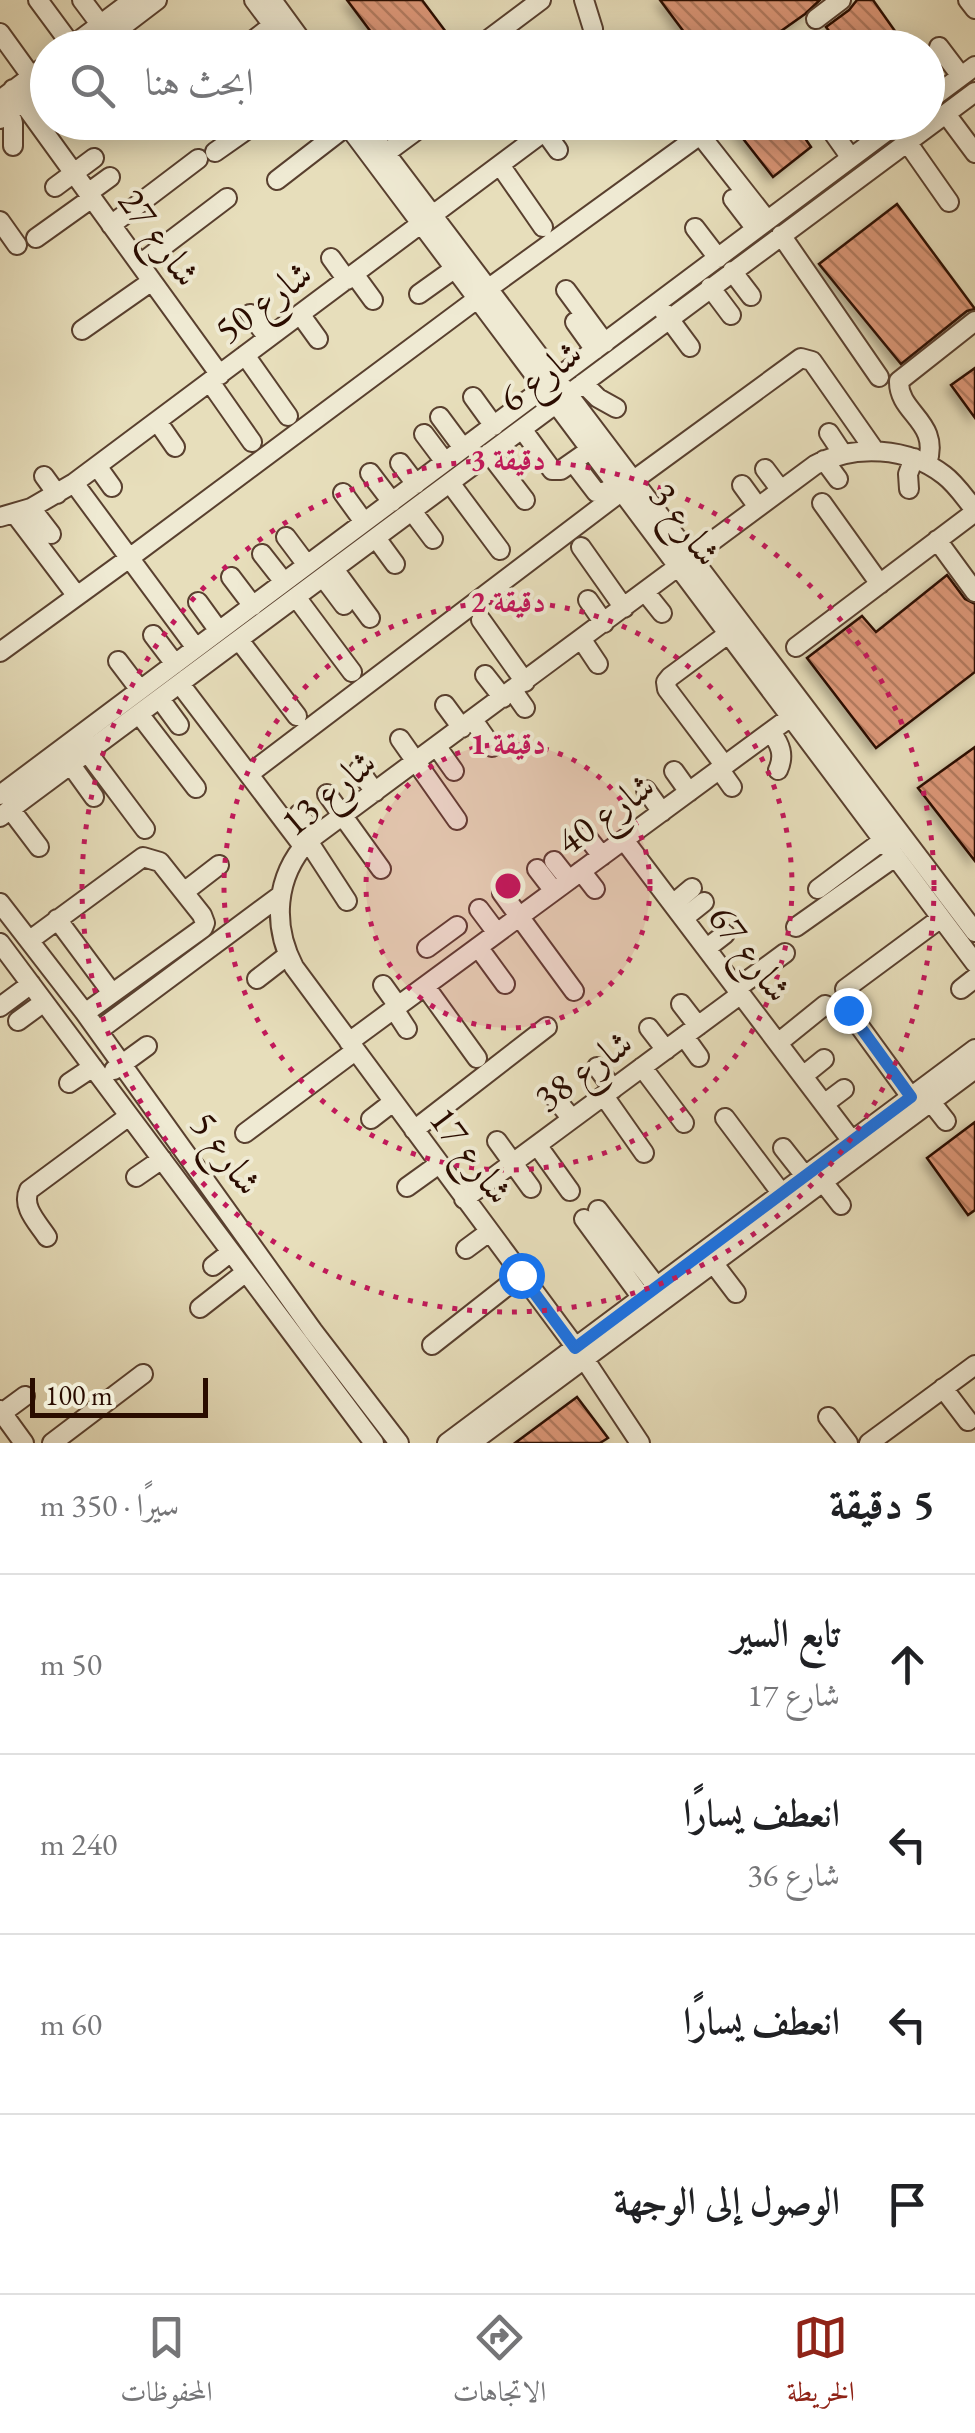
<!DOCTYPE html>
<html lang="ar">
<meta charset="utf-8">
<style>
body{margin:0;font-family:"EB Garamond",Amiri,serif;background:#f2f2f2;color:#202124;direction:rtl}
.scale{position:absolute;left:30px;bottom:25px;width:178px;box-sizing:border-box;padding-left:10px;border:5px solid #2a0c00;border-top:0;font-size:28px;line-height:35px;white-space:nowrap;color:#2a0c00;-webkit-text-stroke:8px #efead3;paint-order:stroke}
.stop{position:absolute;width:30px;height:30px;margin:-22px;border:8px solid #1a73e8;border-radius:50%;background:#fff}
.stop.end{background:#1a73e8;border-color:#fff;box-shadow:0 2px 10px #0008}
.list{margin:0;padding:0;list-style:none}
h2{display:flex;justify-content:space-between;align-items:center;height:130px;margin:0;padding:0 40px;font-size:42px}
h2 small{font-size:32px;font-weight:400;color:#757577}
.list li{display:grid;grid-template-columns:65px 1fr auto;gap:30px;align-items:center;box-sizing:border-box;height:180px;padding:0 40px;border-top:2px solid #e0e0e0}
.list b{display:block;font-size:38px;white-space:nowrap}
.list p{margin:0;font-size:32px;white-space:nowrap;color:#757577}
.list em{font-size:32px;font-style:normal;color:#757577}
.icon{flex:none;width:55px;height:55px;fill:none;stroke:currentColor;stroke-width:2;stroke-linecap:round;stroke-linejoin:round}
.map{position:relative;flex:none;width:975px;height:1443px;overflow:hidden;direction:ltr}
.search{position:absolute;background:#fff;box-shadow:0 5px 25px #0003;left:30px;right:30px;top:30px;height:110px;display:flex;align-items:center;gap:25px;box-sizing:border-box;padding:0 35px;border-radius:55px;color:#757577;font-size:38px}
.sheet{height:850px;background:#fff}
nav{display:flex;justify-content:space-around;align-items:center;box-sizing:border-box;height:140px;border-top:2px solid #e0e0e0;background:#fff;font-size:28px;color:#757577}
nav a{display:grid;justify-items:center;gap:5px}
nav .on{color:#8f2418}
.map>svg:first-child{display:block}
</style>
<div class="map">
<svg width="975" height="1443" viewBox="0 0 975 1443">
<defs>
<pattern id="building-back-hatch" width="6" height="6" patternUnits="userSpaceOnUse" patternTransform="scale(2.5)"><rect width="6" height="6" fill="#dc9778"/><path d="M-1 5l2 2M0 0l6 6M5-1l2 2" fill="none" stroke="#b37a60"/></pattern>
<filter id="shadow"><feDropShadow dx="-4.5" dy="4.5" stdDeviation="5" flood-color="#0004"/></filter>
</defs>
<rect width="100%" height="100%" fill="#e7debb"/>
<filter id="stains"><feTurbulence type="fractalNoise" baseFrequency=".002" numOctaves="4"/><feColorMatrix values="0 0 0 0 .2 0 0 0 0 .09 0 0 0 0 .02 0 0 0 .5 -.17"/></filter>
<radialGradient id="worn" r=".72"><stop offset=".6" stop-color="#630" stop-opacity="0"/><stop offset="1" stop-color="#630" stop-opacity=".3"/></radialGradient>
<path fill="url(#building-back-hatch)" stroke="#2a0c00" stroke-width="2.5" filter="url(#shadow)" d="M347,0H422L455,44L450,48H383Z
M660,0H820L805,14L757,48H696Z
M857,0H873L907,48H842L826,27L849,10Z
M730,122H794L811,147L773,177Z
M897,204L975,309L967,311L901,364L819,264Z
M975,368V418L951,385Z
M947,575L965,599L975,604V672L876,748L807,658L862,616L876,632Z
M975,747V861L918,788Z
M975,1122V1210L968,1215L927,1158Z
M577,1397L608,1438L600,1443H515Z"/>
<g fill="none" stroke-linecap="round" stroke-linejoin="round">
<g stroke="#59402f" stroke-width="22">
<path id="minor" d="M38,0L72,46
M82,0L100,24
M254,0L290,48
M272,0L307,48
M584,0L593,29L594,48
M968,0L975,9
M816,19L841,0
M118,29L132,48
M0,33L31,76
M247,45L273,25
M939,47L961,76
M69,48L133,0
M94,48L157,0
M477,48L541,0
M648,48L654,43
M13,89L220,375
M0,100L48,64
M928,101L975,66
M10,112L13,123V146
M946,114L975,153
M0,119L48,83
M345,122L975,963
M362,122L975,932
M690,122L767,220
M829,127L851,158
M545,132L558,150
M907,142L949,202
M215,152L258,122
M386,153L428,122
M500,165L543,227
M277,180L352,122
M55,187L94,158
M88,193L110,177
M733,199L756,229
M0,221L17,245
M111,225L198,159
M695,228L718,258
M781,235L879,377
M36,238L92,198
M331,258L347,280
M140,264L227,198
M732,271L751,296
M354,274L373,300
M710,287L731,315
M489,288L700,135
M566,290L605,343
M419,294L454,269
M664,312L690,347
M250,314L268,338
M300,314L318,339
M575,322L595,350
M82,330L152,281
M245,355L288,416
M210,382L252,442
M583,383L598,398L616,408
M473,397L494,426
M440,417L463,448
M157,421L175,447
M522,429L552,470H561L591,449
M829,433L843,454
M424,434L445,462
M489,453L525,500
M824,460L838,479
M573,462L596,492H605L616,484
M400,463L416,484
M927,464C941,421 898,414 899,381L975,321
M97,466L112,487
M765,469L780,489
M370,473L392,502
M44,476L57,494
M634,480L801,358L812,361L875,451
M74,483L196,648
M450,483L500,550
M742,485L758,507
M909,489L908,474L914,458
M343,493L364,522
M822,503L880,584
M31,508L51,534
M412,511L433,539
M15,514L77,596
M0,517L31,508L74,483L557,122
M286,537L307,565
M376,538L395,564
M937,540L975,592
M581,547L624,608
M262,554L284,582
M334,569L370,618
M231,577L253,606
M323,577L344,605
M646,593L662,613
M296,597L352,672
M588,600L604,623
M198,602L219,631
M481,620L525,682
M153,635L175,664
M239,640L297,716
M582,640L598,664
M796,647L975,512
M0,652L128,559L477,299
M118,661L140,690
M485,675L503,698
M180,684L303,846
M513,691L525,708
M160,699L179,725
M445,705L462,728
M139,714L196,788
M473,720L492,747
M771,732C780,744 785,755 778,770
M400,739L457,820
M437,747L454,771
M88,753L145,829
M71,765L94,797
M725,766L667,689L666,682L670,677L728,634
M359,770L375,792
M720,770L732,787
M674,771L689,792
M249,774L622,491
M646,790L662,812
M327,794L381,869
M0,795L899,122
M11,810L39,847
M299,814L315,836
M0,817L975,92
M587,837L602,856
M624,840L858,1149
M308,841L347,901
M554,861L569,880
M537,869L554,891
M581,871L595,889
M818,889L889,836
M184,892L219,865
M502,893L574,991
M0,903L85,1013L313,1331L399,1443
M673,904L692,888
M479,909L497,933
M684,918L704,902
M57,919L112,993
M796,927L895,857
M30,940L143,857L160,862L202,915L205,923L203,928L85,1013
M0,943L374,1443
M478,947L505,984
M427,948L457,926
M707,948L725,934
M257,979L288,955
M383,985L398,1006
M425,986L477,1058
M737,988L785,953
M845,989L941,918
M961,989L975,978
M681,1004L698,1026
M0,1007L31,984
M394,1009L407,1029
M847,1009L911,1097
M18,1021L44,1002
M649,1028L666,1050
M98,1031L281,895
M684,1036L699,1057
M349,1042L800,710
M778,1043L825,1005
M597,1067L613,1089
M642,1067L684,1123
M114,1070L147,1046
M803,1076L824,1059
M69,1083L93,1067
M604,1096L644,1153
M555,1098L572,1119
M931,1102L946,1121
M824,1104L844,1089
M725,1118L782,1194
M371,1119L393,1102
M414,1130L547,1027
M245,1133L355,1051
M497,1141L531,1188
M537,1145L570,1191
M783,1148L805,1176
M136,1177L162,1159
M823,1182L841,1205
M407,1187L439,1164
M464,1199L741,994
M598,1210L657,1287
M584,1219L642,1298
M47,1237C38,1223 21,1207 29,1190L129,1116
M466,1249L489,1232
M714,1264L736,1293
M213,1266L231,1252
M200,1308L246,1272
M432,1345L521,1275
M943,1388L968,1421
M0,1410L24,1443
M2,1413L25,1396
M828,1417L848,1443
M52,1443L143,1374
M447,1443L975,1049
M471,1443L975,1069
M640,1443L585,1360L294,967C272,925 275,877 308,841L815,465C855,444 908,447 944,475C956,484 965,498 975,510
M869,1443L975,1365"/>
</g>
<use href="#minor" stroke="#efead3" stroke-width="18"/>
</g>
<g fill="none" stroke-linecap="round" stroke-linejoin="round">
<path stroke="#1a73e8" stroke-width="12" d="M521,1275L575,1348L911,1097L848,1010"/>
</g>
<circle cx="508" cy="886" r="142" fill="#c2185b" fill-opacity=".12"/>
<g fill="none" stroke="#c2185b" stroke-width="5" stroke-dasharray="5 10">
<circle cx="508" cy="886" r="142"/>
<circle cx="508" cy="886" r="284"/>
<circle cx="508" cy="886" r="426"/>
</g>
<g text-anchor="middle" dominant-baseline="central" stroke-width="8" stroke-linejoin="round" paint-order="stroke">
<g font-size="38" fill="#2a0c00" stroke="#efead3">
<text transform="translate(160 237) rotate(54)">شارع 27</text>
<text transform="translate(263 301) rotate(-37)">شارع 50</text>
<text transform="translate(540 375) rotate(-37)">شارع 6</text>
<text transform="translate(686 524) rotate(54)">شارع 3</text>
<text transform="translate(328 792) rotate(-40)">شارع 13</text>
<text transform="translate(605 813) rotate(-36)">شارع 40</text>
<text transform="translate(751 953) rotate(53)">شارع 67</text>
<text transform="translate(583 1070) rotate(-36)">شارع 38</text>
<text transform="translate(227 1153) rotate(54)">شارع 5</text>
<text transform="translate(472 1155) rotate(53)">شارع 17</text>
</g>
</g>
<circle cx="508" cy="886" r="15" fill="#c2185b" stroke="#efead3" stroke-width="5"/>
<g font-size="30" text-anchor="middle" font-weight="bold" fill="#c2185b" stroke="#efead3" stroke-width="8" stroke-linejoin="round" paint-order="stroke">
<text x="508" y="470">3 دقيقة</text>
<text x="508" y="612">2 دقيقة</text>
<text x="508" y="754">1 دقيقة</text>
</g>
<rect width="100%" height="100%" filter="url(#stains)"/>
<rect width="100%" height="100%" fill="url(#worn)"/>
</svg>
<div class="scale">100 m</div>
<div class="stop" style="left:521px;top:1275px"></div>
<div class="stop end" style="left:848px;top:1010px"></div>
<div class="search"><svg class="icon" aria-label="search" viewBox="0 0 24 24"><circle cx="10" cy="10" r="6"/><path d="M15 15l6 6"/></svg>ابحث هنا</div>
</div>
<section class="sheet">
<h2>5 دقيقة<small>سيرًا · 350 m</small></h2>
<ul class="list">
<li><svg class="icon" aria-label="ahead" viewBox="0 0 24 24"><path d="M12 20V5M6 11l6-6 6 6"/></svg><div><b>تابع السير</b><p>شارع 17</p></div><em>50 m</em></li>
<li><svg class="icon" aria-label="left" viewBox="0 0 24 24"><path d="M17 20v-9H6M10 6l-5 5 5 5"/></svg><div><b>انعطف يسارًا</b><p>شارع 36</p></div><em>240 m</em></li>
<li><svg class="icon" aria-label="left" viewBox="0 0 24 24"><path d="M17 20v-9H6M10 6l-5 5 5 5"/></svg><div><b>انعطف يسارًا</b></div><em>60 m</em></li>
<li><svg class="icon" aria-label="arrive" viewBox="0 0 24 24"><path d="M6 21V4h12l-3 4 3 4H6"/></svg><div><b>الوصول إلى الوجهة</b></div></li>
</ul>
</section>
<nav>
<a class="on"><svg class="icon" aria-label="map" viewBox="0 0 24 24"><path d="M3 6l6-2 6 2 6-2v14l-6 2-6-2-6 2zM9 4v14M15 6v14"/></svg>الخريطة</a>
<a><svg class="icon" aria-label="directions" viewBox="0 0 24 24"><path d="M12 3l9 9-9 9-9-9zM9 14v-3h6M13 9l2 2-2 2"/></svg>الاتجاهات</a>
<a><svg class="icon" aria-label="saved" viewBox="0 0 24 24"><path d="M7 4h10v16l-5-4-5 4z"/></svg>المحفوظات</a>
</nav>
